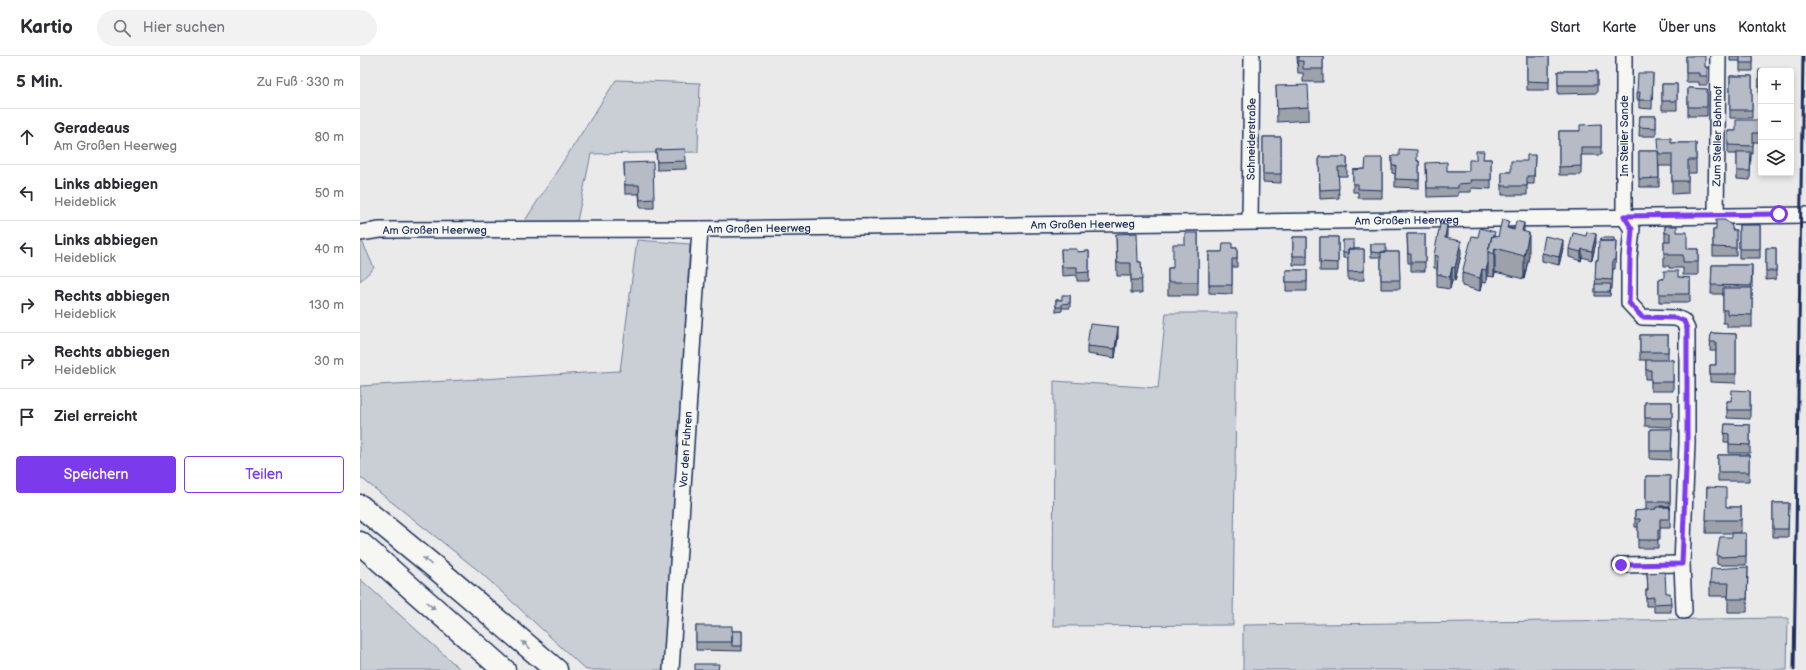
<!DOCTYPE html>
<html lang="de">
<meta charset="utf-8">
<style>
body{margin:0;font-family:"Balsamiq Sans",sans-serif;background:#f2f2f3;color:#2b2b33}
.controls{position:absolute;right:12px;top:12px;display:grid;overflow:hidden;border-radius:4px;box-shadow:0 2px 6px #0003}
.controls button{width:36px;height:36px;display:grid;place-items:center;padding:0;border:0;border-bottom:1px solid #e1e1e2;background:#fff;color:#2b2b33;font:20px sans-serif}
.stop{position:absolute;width:12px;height:12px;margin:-9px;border:3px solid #7c3aed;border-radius:50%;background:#fff}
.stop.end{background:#7c3aed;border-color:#fff;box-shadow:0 1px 4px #0008}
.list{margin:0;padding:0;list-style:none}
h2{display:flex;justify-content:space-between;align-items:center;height:52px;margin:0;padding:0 16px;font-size:17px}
h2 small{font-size:13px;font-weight:400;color:#7c7c81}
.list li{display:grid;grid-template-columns:26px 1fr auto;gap:12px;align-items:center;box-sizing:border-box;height:56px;padding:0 16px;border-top:1px solid #e1e1e2}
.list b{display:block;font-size:15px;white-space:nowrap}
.list p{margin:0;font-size:13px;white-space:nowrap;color:#7c7c81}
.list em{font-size:13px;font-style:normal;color:#7c7c81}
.actions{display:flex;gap:8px;padding:12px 16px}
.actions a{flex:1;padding:9px 0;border:1px solid #7c3aed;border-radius:4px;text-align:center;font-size:14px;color:#7c3aed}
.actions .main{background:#7c3aed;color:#fff}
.icon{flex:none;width:22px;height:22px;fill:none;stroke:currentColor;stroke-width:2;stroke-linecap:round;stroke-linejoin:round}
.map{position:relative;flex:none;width:1446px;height:614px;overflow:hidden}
header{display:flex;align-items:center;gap:24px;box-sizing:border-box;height:56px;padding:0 20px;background:#fff;border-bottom:1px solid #e1e1e2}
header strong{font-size:19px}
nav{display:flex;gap:22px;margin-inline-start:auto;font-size:14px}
.search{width:280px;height:36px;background:#f2f2f3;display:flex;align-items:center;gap:10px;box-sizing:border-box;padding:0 14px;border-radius:22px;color:#7c7c81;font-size:15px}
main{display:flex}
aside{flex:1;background:#fff}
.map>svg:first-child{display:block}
</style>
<header>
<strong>Kartio</strong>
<div class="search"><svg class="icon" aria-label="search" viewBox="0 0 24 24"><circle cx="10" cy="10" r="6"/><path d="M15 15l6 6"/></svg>Hier suchen</div>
<nav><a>Start</a><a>Karte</a><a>Über uns</a><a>Kontakt</a></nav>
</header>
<main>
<aside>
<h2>5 Min.<small>Zu Fuß · 330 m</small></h2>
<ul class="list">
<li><svg class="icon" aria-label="ahead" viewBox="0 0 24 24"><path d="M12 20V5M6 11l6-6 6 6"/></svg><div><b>Geradeaus</b><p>Am Großen Heerweg</p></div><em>80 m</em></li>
<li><svg class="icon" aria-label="left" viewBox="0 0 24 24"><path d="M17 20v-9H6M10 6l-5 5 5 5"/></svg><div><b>Links abbiegen</b><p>Heideblick</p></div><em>50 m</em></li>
<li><svg class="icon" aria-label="left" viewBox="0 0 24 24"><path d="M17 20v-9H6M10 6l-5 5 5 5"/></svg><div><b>Links abbiegen</b><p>Heideblick</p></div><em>40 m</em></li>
<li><svg class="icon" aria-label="right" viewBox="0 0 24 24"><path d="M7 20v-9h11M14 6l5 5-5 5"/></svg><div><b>Rechts abbiegen</b><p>Heideblick</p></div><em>130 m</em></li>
<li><svg class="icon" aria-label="right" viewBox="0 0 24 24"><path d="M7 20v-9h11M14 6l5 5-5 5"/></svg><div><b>Rechts abbiegen</b><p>Heideblick</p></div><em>30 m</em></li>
<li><svg class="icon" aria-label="arrive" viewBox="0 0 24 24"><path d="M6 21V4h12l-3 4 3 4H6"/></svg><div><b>Ziel erreicht</b></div></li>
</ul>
<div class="actions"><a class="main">Speichern</a><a>Teilen</a></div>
</aside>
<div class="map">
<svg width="1446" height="614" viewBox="0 0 1446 614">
<rect width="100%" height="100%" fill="#e9eae9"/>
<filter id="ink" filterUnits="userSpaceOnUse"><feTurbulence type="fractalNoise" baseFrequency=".025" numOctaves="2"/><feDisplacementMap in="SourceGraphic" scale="8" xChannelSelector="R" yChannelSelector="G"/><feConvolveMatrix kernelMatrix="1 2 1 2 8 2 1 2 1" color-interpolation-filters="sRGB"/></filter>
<g filter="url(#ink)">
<path fill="#caced5" stroke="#727e9a" d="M256,24L340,27L338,96L231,98L217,165L164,166Z
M277,184L330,188L305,614H226L119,515L0,421V330L260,315Z
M0,187H3L14,212L0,225Z
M806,257H877L873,569L693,570L694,325L798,332Z
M0,523L101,614H0Z
M1428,562L1427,614H883V569Z"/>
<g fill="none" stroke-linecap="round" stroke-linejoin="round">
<g stroke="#1b2f5e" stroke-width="18">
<g id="minor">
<path d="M1264,0V161L1272,173L1269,202V247L1282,261L1316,262L1323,265L1327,273V388L1322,508L1324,555"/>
<path id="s1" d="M1356,159L1358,0"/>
<path id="s2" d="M890,165L892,0"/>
<path id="s3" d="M0,177L20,174L340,173L1446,159"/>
<path d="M1261,509L1322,508"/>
<path id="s4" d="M311,614L340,173"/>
</g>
</g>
<g stroke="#1b2f5e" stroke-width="25">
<path id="highway" d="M0,450L77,513L196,614
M0,487L144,614"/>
</g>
<use href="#minor" stroke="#f6f6f2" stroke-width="15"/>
<use href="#highway" stroke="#f6f6f2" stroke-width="22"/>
<path stroke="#1b2f5e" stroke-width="3" d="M1434,614L1443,0"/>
</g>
<path fill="#9da1aa" stroke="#1b2f5e" d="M937,0H963V26H943V17H938Z
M1167,0H1189V34H1167Z
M1326,0L1345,11H1347V29H1339V26H1326Z
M1370,0H1393V15H1380V5H1370Z
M1399,14L1401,15V40H1399Z
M1198,15H1237V37L1198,38Z
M1293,17L1292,53L1279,52V44H1277V36Z
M1370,20H1392V62H1370Z
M1302,28H1317V54H1302Z
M916,30L949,51V64L917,66Z
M1328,32L1347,33V60H1328Z
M1280,60H1296V80H1279Z
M1401,64V86H1393V98H1391L1390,124L1377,123V98H1368V75H1376Z
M1241,68V99H1221V119H1199V75H1220Z
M903,81H921V127L903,126Z
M1311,87H1336V117H1328V137L1312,138V110H1299V131H1279V95H1298Z
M296,94L326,105V113L297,114Z
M1175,99L1174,128H1167V139H1142V116H1151L1167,105Z
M1032,100L1059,105V132L1035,131V118L1032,117Z
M959,101H987V120H978L979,142L960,143Z
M1022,102V142H998V136H993V114L1005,113Z
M1124,103H1131V133L1111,132V136H1098V140L1067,141L1066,107L1087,115H1109L1116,104Z
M264,107L294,143V152H280L279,138H265Z
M1379,169H1400V202H1379Z
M1305,170L1317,176L1327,193H1338V219H1323V212H1309V210H1304V185H1305Z
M1149,172L1164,175L1169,200L1164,223L1135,216L1134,221L1128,220L1126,227L1122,226L1120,235L1102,230V217L1118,181H1138Z
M1353,174H1376V200H1353Z
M838,177V239H808V212H813Z
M756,178L778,206H781L782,237H771V220H757Z
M1047,178H1065V215H1051V207H1048Z
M933,181H947V209H933Z
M960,181H978V215H960Z
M1087,182L1101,198L1095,225L1092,224L1090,233L1077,231V212H1074V199Z
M983,184L994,193H1004V224H988V202H983Z
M1240,185H1256L1255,213H1253L1252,233H1251L1250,240H1235L1236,204H1238Z
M1236,186L1232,204L1222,201L1221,205L1209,201V193Z
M1011,188L1026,196H1039L1040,233H1021V201H1011Z
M872,192H877V211H872V238L849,237V196H862Z
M1203,192L1199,209L1182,205V197Z
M1406,192H1416V223L1406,224Z
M701,193L717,196L729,195V225H717V219L702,220Z
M1352,209H1392V271H1367V267H1363V238H1351Z
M926,214H947V235H926Z
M1318,221L1330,222V246H1299V223Z
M710,239V252H702V255L696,256V244H702Z
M1351,277L1376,278V327L1350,326V309H1356V295H1350Z
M1280,279H1308V304H1313V335H1291V323H1286V304H1280Z
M758,280L755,302L727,298V290Z
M1390,335V363L1367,362V345H1371Z
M1285,346H1312V371L1285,370Z
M1365,368L1390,369V397H1369V386H1364Z
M1290,373H1312L1311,404L1290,403Z
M1358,399H1389V425H1358Z
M1286,420H1310V472H1300V483H1298V492H1278V471H1275V455L1286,454Z
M1347,431L1366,451H1381V477H1346Z
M1413,447H1429L1428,481H1413Z
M1386,477V509H1360L1357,508V499L1372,481Z
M1388,511L1387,556H1368V540H1350V527Z
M1287,517L1306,537L1311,547V556H1294V550H1286V534H1288Z
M336,570L372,575H382V595L336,594Z"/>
<path fill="#7f838b" stroke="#1b2f5e" d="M1164,167V190L1162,175Z
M1087,169V182H1085Z
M1169,177V200L1164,223V200Z
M1236,178V186L1232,204V195Z
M1203,184V192L1199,209V201Z
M1101,185V198L1095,225V212Z
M1135,192V216L1134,221V198Z
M1222,193V201L1221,205V196Z
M1128,207V220L1126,227V214Z
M1092,211V224L1090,233V221Z
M1122,213V226L1120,235V222Z
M758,271V280L755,302V293Z"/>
<path fill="#b6bbc6" stroke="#1b2f5e" d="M938,0H963V13H943V5H938Z
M1167,0H1189V26L1167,25Z
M1326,0H1345V11H1347V20H1339V17H1326Z
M1380,0H1393V7H1380Z
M1399,14H1410V15H1401V31H1399Z
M1198,15H1237V29H1198Z
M1278,17H1293L1292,44H1279L1280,36H1277Z
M1370,20H1392V54H1370Z
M1302,28H1317V45H1302Z
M948,29L949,51L917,53L916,30Z
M1328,32L1347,33V51H1328Z
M1280,60H1296V72L1279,71Z
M1376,64H1401V77H1393V90L1368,89V75H1376Z
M1241,68V91H1221V110L1199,111V75H1220V69Z
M903,81H921V118H903Z
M1298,82H1311V87H1336V104H1328V125H1312V98H1299Z
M325,93L326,105L297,106L296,94Z
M1039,93L1057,94V105H1059V124L1035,123L1036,109H1032V100H1039Z
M1116,95H1124L1123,103H1131V124H1110L1111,127L1098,128V132H1067L1066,107L1087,106V115H1109V104H1116Z
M1279,95H1298L1299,122L1279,123Z
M1377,96H1391L1390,115H1377Z
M1167,99H1175L1174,120H1167V130H1142V116H1151V105H1167Z
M959,101H987V111H978L979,133L960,134Z
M1006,102H1022V134L998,133V128H993V114L1005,113Z
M293,106L294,143L280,144L279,129H265L264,107Z
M1142,163L1149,165L1147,172L1154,174L1156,165L1164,167L1162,175L1169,177L1164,200L1135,192L1134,198L1128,196L1132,180L1138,181Z
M1356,164H1365L1372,170V174H1376V192L1353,191V174H1356Z
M1080,168L1087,169L1085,182L1101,185L1095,212L1092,211L1090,221L1077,218L1078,200L1074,199Z
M1379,169H1400V193H1379Z
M1305,170H1317V176H1327V193H1338V206H1323V199H1309V197H1304V185H1310V177H1305Z
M1120,172L1135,176L1134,180H1132L1128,196V207L1126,214L1122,213L1120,222L1102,217L1112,180L1118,181Z
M1227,176L1236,178L1232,195L1222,193L1221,196L1209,193L1213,177L1226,180Z
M777,177L778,206H781L782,224H771V207H757L756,178Z
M825,177H838V226H808V212H813V188H825Z
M1047,178H1065V206H1051V198H1048Z
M1185,180L1203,184L1199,201L1182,197Z
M933,181H947V200H933Z
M960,181H978V207L960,206Z
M1241,182H1254V185H1240Z
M983,184H994V193H988V197H983Z
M1239,185H1256L1255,204H1253L1252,224L1235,223L1236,204H1238Z
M863,187H872V192H877V203H872V229H849V196H862Z
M1011,188H1026V196H1021V197L1011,196Z
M1406,192H1416V215H1406Z
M701,193H717V196L729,195V216L717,217V211H702Z
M988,193H1004V215L988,216Z
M1021,196H1039L1040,224H1021Z
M1352,209H1392L1391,230L1351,229Z
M926,214H947V226H926Z
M1304,215H1318V221L1330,222V238H1299V223H1304Z
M1235,228H1251L1250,236H1235Z
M1363,232H1392V259L1367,258V254H1363Z
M702,239H710V247L702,248V251H696V244H702Z
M730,268L758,271L755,293L727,290Z
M1351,277L1376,278V318H1350V309H1356V286H1350Z
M1280,279H1308V296H1280Z
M1286,304H1313V326H1291V314H1286Z
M1372,334L1390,335V354H1367V345H1371Z
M1285,346H1312V362H1285Z
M1365,368L1390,369V389L1369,388V378L1364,377Z
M1290,373H1312L1311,395H1290Z
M1358,399H1389V416H1358Z
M1286,420H1310V446H1286Z
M1347,431L1366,432V451H1381V464H1346Z
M1413,447H1429L1428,473H1413Z
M1300,450H1310V454V451H1300Z
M1296,451H1310V463H1300V474H1298V484H1278V466H1280V463H1275V455L1296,453Z
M1372,477H1386V500L1360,501L1357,499L1360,481H1372Z
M1388,511L1387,543H1368L1369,527H1350L1351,513Z
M1305,516L1306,537H1310L1311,547L1294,548V541L1286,542V534H1288L1287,517Z
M336,570H372V586H336Z
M372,575H382V590H372Z
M335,608H359L358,614H335Z"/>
<defs><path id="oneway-solid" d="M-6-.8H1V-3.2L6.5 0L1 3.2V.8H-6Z"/></defs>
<g fill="#8892a8">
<use href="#oneway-solid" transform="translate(67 505) rotate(-141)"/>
<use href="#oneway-solid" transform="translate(71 550) rotate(41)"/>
<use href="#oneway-solid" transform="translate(166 589) rotate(-140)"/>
</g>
</g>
<g fill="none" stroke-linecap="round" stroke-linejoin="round" filter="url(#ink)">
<path stroke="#7c3aed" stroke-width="5" d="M1261,509L1322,508L1327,388V273L1324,265L1316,262L1282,261L1269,247L1270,202L1272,173L1264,160L1419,158"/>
</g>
<g text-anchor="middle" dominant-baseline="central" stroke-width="3.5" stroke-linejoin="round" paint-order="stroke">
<g font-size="11" fill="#1b2f5e" stroke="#f6f6f2">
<text transform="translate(1264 80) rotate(-90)">Im Steller Sande</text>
<text stroke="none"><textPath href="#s1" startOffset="79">Zum Steller Bahnhof</textPath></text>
<text stroke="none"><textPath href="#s2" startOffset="82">Schneiderstraße</textPath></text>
<text stroke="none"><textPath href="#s3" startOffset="1047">Am Großen Heerweg</textPath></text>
<text stroke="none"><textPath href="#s3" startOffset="723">Am Großen Heerweg</textPath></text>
<text stroke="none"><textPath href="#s3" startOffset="399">Am Großen Heerweg</textPath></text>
<text stroke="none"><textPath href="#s3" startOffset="75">Am Großen Heerweg</textPath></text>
<text stroke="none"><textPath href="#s4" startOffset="221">Vor den Fuhren</textPath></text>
</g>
</g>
</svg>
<div class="controls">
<button>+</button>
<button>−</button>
<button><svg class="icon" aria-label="layers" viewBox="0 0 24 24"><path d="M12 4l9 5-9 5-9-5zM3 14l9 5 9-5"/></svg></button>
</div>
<div class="stop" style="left:1419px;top:158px"></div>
<div class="stop end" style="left:1261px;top:509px"></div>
</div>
</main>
